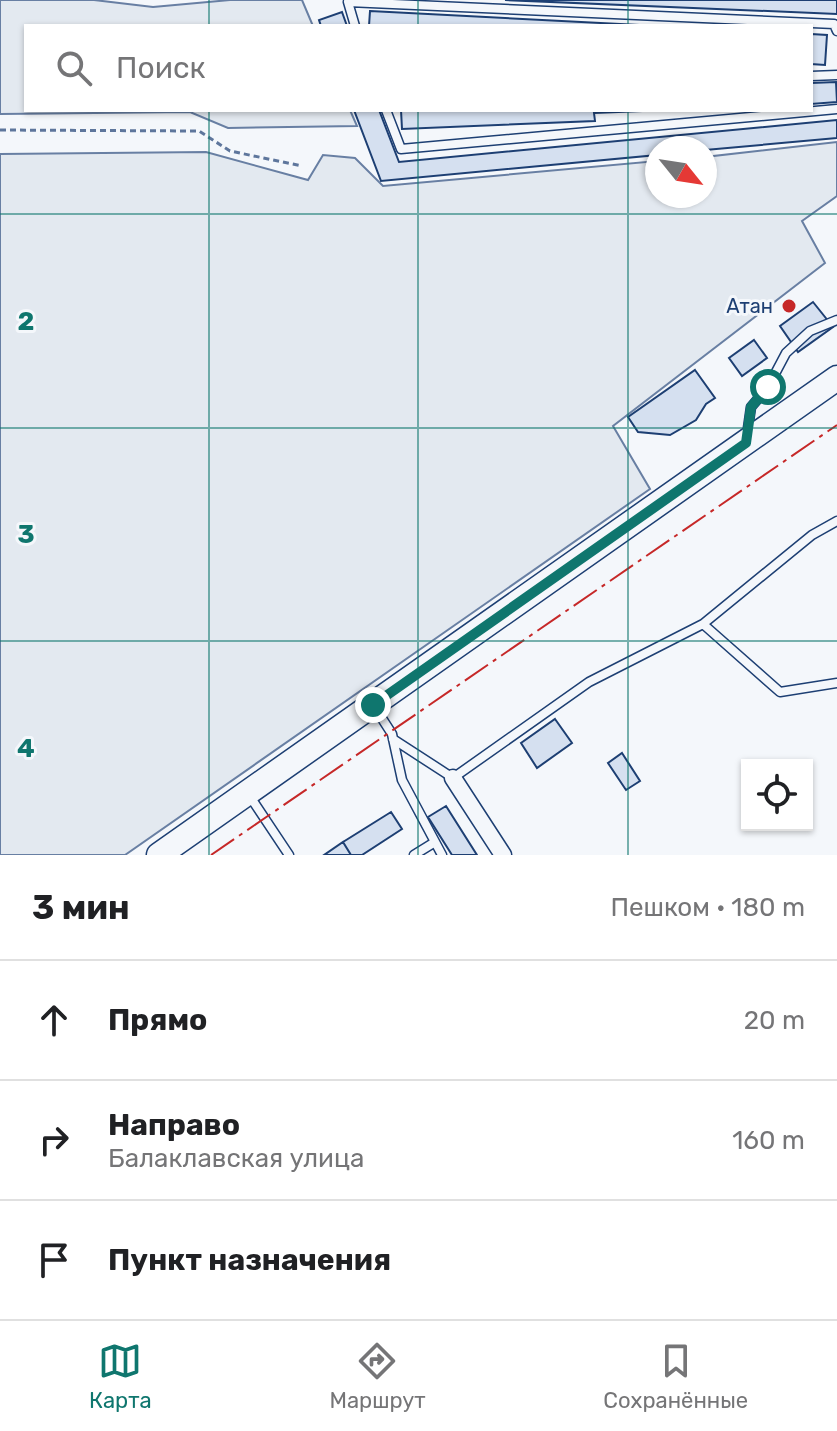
<!DOCTYPE html>
<html lang="ru">
<meta charset="utf-8">
<style>
body{margin:0;font-family:Rubik,sans-serif;background:#f6f6f6;color:#202124}
.controls{position:absolute;right:24px;bottom:24px;display:grid;overflow:hidden;border-radius:0px;box-shadow:0 2px 6px #0004}
.controls button{width:72px;height:72px;display:grid;place-items:center;padding:0;border:0;border-bottom:2px solid #e0e0e0;background:#fff;color:#202124;font:40px sans-serif}
.compass{position:absolute;left:645px;top:136px;width:72px;height:72px;border-radius:50%;background:#fff;box-shadow:0 2px 6px #0004;rotate:120deg}
.stop{position:absolute;width:24px;height:24px;margin:-18px;border:6px solid #0f766e;border-radius:50%;background:#fff}
.stop.end{background:#0f766e;border-color:#fff;box-shadow:0 2px 8px #0008}
.list{margin:0;padding:0;list-style:none}
h2{display:flex;justify-content:space-between;align-items:center;height:104px;margin:0;padding:0 32px;font-size:34px}
h2 small{font-size:26px;font-weight:400;color:#757577}
.list li{display:grid;grid-template-columns:52px 1fr auto;gap:24px;align-items:center;box-sizing:border-box;height:120px;padding:0 32px;border-top:2px solid #e0e0e0}
.list b{display:block;font-size:30px;white-space:nowrap}
.list p{margin:0;font-size:26px;white-space:nowrap;color:#757577}
.list em{font-size:26px;font-style:normal;color:#757577}
.icon{flex:none;width:44px;height:44px;fill:none;stroke:currentColor;stroke-width:2;stroke-linecap:round;stroke-linejoin:round}
.map{position:relative;flex:none;width:837px;height:855px;overflow:hidden}
.search{position:absolute;background:#fff;box-shadow:0 2px 6px #0004;left:24px;right:24px;top:24px;height:88px;display:flex;align-items:center;gap:20px;box-sizing:border-box;padding:0 28px;border-radius:0px;color:#757577;font-size:30px}
.sheet{height:464px;background:#fff}
nav{display:flex;justify-content:space-around;align-items:center;box-sizing:border-box;height:112px;border-top:2px solid #e0e0e0;background:#fff;font-size:22px;color:#757577}
nav a{display:grid;justify-items:center;gap:4px}
nav .on{color:#0f766e}
.map>svg:first-child{display:block}
</style>
<div class="map">
<svg width="837" height="855" viewBox="0 0 837 855">
<rect width="100%" height="100%" fill="#f4f7fb"/>
<path fill="#e3e9f0" stroke="#687fa3" stroke-width="2" d="M0,0H94L153,7L230,0H302L313,26H26V110H350L357,126L228,128L190,112L0,114Z
M837,142V196L802,221L825,263L613,426L650,489L125,855H0V154L206,152L308,180L323,155L355,158L383,186L657,161V196H705V157Z"/>
<path fill="#d5e0f0" stroke="#1d3f73" stroke-width="2" d="M505,0H837V14Z
M370,11L659,26H369Z
M342,12L347,26H321L319,20Z
M811,34L827,35L825,65L811,64Z
M836,82L837,102L811,104V83Z
M354,110H379L399,162L837,120V138L705,150L657,148V155L381,181Z
M401,110H667L594,113L595,121L402,129Z
M813,302L833,327L798,352L780,326Z
M754,340L767,358L742,376L729,358Z
M695,370L715,398L706,404L696,420L670,435L638,432L628,417Z
M555,719L572,743L537,768L521,743Z
M622,753L640,781L626,790L608,763Z
M446,806L477,855H452L428,817Z
M391,812L402,829L362,855H351L343,842Z
M343,842L351,855H324Z"/>
<g fill="none" stroke-linecap="round" stroke-linejoin="round">
<g stroke="#1d3f73" stroke-width="11">
<path id="lane" d="M355,26L348,2L834,24L837,31
M811,76L837,75
M386,110L401,149L837,109
M747,435L751,407L768,387L786,353L810,331L837,320
M703,624L780,692L837,683
M374,706L392,734L402,780L442,855
M393,739L453,778L589,682L703,624L812,535L837,521
M249,795L289,855
M414,855L435,842"/>
</g>
<g stroke="#1d3f73" stroke-width="19">
<path id="street" d="M453,778L503,855"/>
</g>
<g stroke="#1d3f73" stroke-width="27">
<path id="secondary" d="M159,855L837,378"/>
</g>
<path stroke="#5e769c" stroke-width="3" stroke-dasharray="6 4" stroke-linecap="butt" d="M0,130L199,131L230,151L302,166"/>
<use href="#lane" stroke="#f4f7fb" stroke-width="8"/>
<use href="#street" stroke="#f4f7fb" stroke-width="16"/>
<use href="#secondary" stroke="#f4f7fb" stroke-width="24"/>
<path stroke="#c62828" stroke-width="2" stroke-dasharray="28 6 4 6" stroke-linecap="butt" d="M211,855L837,425"/>
</g>
<g fill="none" stroke-linecap="round" stroke-linejoin="round">
<path stroke="#0f766e" stroke-width="10" d="M373,705L746,443L751,407L768,387"/>
</g>
<path fill="none" stroke="#0f766e" stroke-width="2" stroke-opacity="0.55" d="M209,0V26M418,0V26M628,0V26M209,110V855M418,110V855M628,110V855M0,214H837M0,428H837M0,641H837"/>
<circle fill="#c62828" stroke="#f4f7fb" stroke-width="3" cx="789" cy="306" r="8"/>
<g text-anchor="middle" dominant-baseline="central" stroke-width="6" stroke-linejoin="round" paint-order="stroke">
<g font-size="20" fill="#1d3f73" stroke="#f4f7fb" text-anchor="end">
<text x="773" y="306">Атан</text>
</g>
</g>
<g font-size="26" text-anchor="middle" font-weight="bold" fill="#0f766e" stroke="#f4f7fb" stroke-width="6" stroke-linejoin="round" paint-order="stroke">
<text x="26" y="330">2</text>
<text x="26" y="543">3</text>
<text x="26" y="757">4</text>
</g>
</svg>
<div class="controls">
<button><svg class="icon" aria-label="locate" viewBox="0 0 24 24"><circle cx="12" cy="12" r="6"/><path d="M12 2v4M12 18v4M2 12h4M18 12h4"/></svg></button>
</div>
<svg class="compass" viewBox="-18 -18 36 36"><path d="M0-13l5 13h-10z" fill="#e53935"/><path d="M0 13l5-13h-10z" fill="#757577"/></svg>
<div class="stop" style="left:768px;top:387px"></div>
<div class="stop end" style="left:373px;top:705px"></div>
<div class="search"><svg class="icon" aria-label="search" viewBox="0 0 24 24"><circle cx="10" cy="10" r="6"/><path d="M15 15l6 6"/></svg>Поиск</div>
</div>
<section class="sheet">
<h2>3 мин<small>Пешком · 180 m</small></h2>
<ul class="list">
<li><svg class="icon" aria-label="ahead" viewBox="0 0 24 24"><path d="M12 20V5M6 11l6-6 6 6"/></svg><div><b>Прямо</b></div><em>20 m</em></li>
<li><svg class="icon" aria-label="right" viewBox="0 0 24 24"><path d="M7 20v-9h11M14 6l5 5-5 5"/></svg><div><b>Направо</b><p>Балаклавская улица</p></div><em>160 m</em></li>
<li><svg class="icon" aria-label="arrive" viewBox="0 0 24 24"><path d="M6 21V4h12l-3 4 3 4H6"/></svg><div><b>Пункт назначения</b></div></li>
</ul>
</section>
<nav>
<a class="on"><svg class="icon" aria-label="map" viewBox="0 0 24 24"><path d="M3 6l6-2 6 2 6-2v14l-6 2-6-2-6 2zM9 4v14M15 6v14"/></svg>Карта</a>
<a><svg class="icon" aria-label="directions" viewBox="0 0 24 24"><path d="M12 3l9 9-9 9-9-9zM9 14v-3h6M13 9l2 2-2 2"/></svg>Маршрут</a>
<a><svg class="icon" aria-label="saved" viewBox="0 0 24 24"><path d="M7 4h10v16l-5-4-5 4z"/></svg>Сохранённые</a>
</nav>
